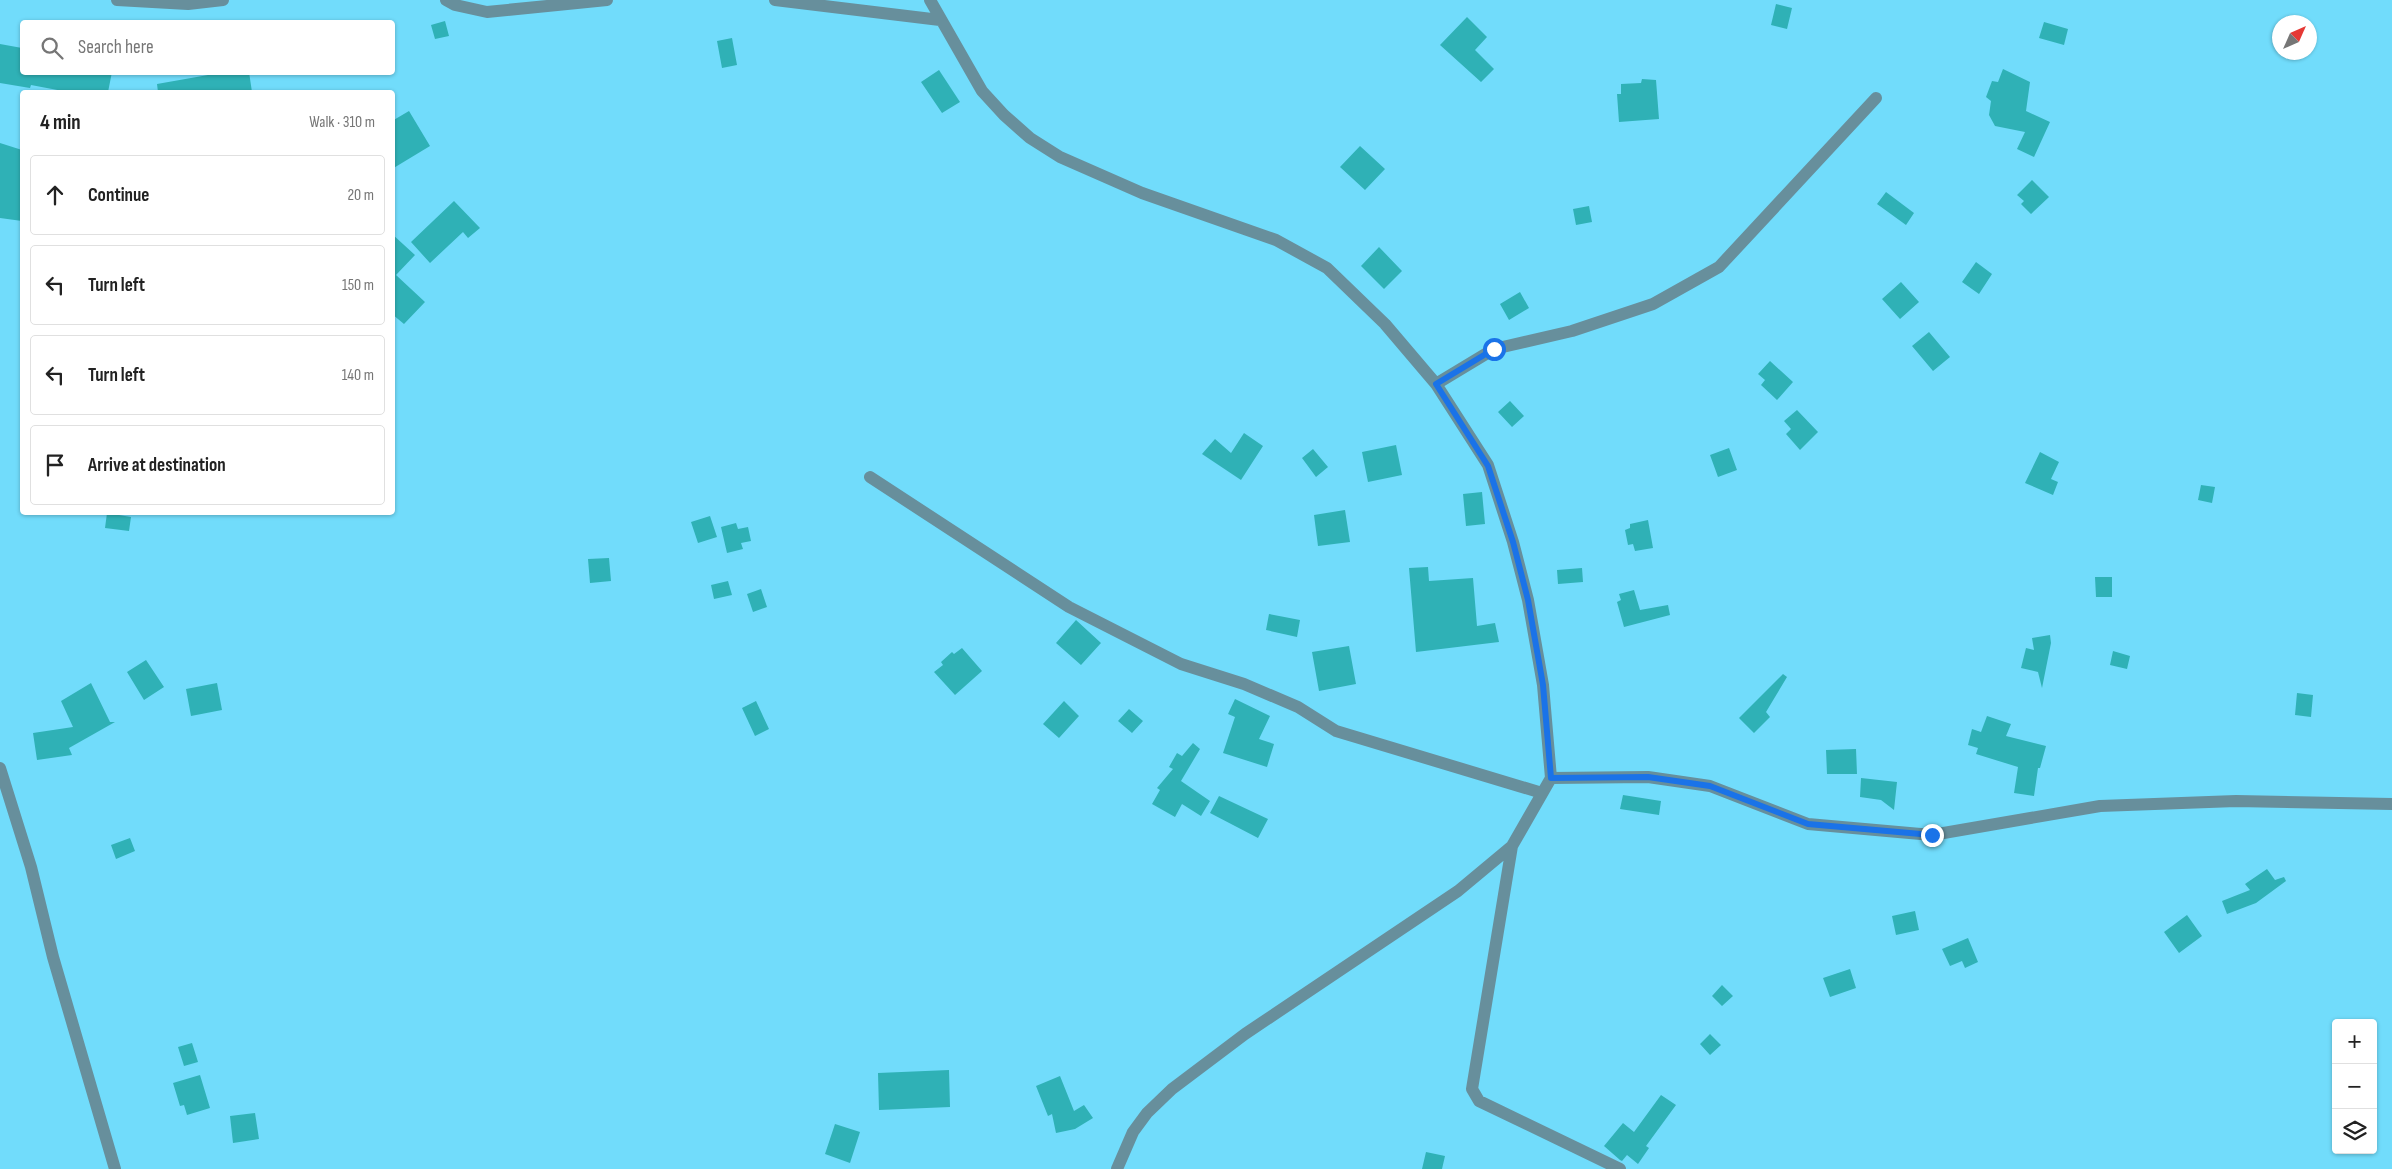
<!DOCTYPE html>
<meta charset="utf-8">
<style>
body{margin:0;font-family:"Sofia Sans Condensed",sans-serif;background:#f2f2f2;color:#222}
.controls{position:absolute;right:15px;bottom:15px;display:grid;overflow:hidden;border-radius:5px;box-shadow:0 1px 4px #0004}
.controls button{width:45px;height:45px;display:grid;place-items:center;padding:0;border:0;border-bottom:1px solid #e0e0e0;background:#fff;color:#222;font:25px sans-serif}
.compass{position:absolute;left:2272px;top:15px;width:45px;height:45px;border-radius:50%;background:#fff;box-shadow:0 1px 4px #0004;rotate:45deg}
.stop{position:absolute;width:15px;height:15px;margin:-11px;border:4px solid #1a73e8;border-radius:50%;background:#fff}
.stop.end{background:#1a73e8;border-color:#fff;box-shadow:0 1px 5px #0008}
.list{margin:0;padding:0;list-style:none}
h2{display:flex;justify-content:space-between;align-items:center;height:65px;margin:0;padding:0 20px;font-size:21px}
h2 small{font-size:16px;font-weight:400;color:#767676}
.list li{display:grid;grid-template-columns:32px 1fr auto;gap:15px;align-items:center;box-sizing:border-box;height:80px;margin:0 10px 10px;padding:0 10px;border:1px solid #e0e0e0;border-radius:5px}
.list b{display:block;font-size:19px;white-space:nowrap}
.list em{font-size:16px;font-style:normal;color:#767676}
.icon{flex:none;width:28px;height:28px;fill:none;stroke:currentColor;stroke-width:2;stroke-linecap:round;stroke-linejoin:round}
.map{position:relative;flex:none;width:2392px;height:1169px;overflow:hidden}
.search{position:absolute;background:#fff;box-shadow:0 1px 4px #0004;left:20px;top:20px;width:375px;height:55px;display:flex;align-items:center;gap:12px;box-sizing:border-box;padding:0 18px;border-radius:5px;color:#767676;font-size:19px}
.panel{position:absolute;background:#fff;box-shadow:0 1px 4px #0004;left:20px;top:90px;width:375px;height:425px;border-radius:5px}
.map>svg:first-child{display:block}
</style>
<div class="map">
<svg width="2392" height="1169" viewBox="0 0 2392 1169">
<rect width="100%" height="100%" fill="#71dcfb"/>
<path fill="#2fb1b6" d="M1776,4L1792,8L1787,29L1771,25Z
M1467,17L1487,37L1475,50L1494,69L1481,82L1440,45Z
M445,21L449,36L435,39L431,25Z
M2044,22L2068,29L2064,45L2039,38Z
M732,38L737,65L722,68L717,41Z
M0,44L22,48V72H112L108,92H68L31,85L30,88L0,83Z
M2003,69L2030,82L2026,111L2050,122L2034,157L2017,149L2025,132L1995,126L1989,115L1991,101L1986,97L1992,81L1998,82Z
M939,70L960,102L942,113L921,82Z
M225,72H249L252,92H158L157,84Z
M1642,79L1656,80L1659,119L1619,122L1617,94H1621V84L1641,83Z
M409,111L430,146L392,169V121Z
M0,143L22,150V221L0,218Z
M1360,146L1385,169L1365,190L1340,167Z
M2032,180L2049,197L2031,214L2021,204L2024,201L2017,195Z
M1886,192L1914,213L1906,225L1877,204Z
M454,201L480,228L468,238L463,232L430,263L411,242Z
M1589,206L1592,222L1576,225L1573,209Z
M392,234L415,255L396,275L425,302L404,324L392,314Z
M1379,247L1402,271L1384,289L1361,266Z
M1976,262L1992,274L1979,294L1962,282Z
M1901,282L1919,302L1900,319L1882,299Z
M1520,292L1529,308L1509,320L1500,304Z
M1929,332L1950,357L1933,371L1912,346Z
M1770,361L1793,382L1777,400L1761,385L1765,380L1758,374Z
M1510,401L1524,416L1512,427L1498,412Z
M1797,410L1818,432L1800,450L1786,434L1791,429L1784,421Z
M1244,433L1263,446L1241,480L1202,454L1215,439L1231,453Z
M1396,445L1402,475L1368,482L1362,452Z
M1729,448L1737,470L1718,477L1710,455Z
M1313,449L1328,467L1316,477L1302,458Z
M2040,452L2059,462L2051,479L2058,482L2053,495L2025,483Z
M2201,485L2215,487L2212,503L2198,500Z
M1482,492L1485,524L1466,526L1463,494Z
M1345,510L1350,542L1318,546L1314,515Z
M107,513L131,517L129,531L105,528Z
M710,516L717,537L698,543L691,522Z
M1648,520L1653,548L1635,551L1633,544L1628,545L1625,530L1630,528V524Z
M736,523L738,529L748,527L751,541L741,543L743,549L727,553L721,527Z
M609,558L611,581L590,583L588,559Z
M1428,567L1429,581L1473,578L1477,626L1495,623L1499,642L1416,652L1409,568Z
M1582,568L1583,582L1558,584L1557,570Z
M2095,577H2112V597H2096Z
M728,581L732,595L714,599L711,585Z
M761,589L767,607L753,612L747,594Z
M1634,590L1640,610L1668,605L1670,615L1624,627L1617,602L1621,600L1619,594Z
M1269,614L1300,620L1297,637L1266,630Z
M1076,620L1101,643L1081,665L1056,643Z
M2050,635L2051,643L2042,688L2038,672L2021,668L2026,648L2034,650L2032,638Z
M1349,646L1356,684L1319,691L1312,652Z
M962,648L982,671L955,695L934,672L943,665L941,662L952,652L954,654Z
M2113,651L2130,656L2127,669L2110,665Z
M146,660L164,687L144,700L127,672Z
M1783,674L1787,677L1766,712L1770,717L1754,733L1739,718Z
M91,683L110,722H115L69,748L72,755L37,760L33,733L73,727L61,701Z
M217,683L222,710L191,716L186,689Z
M2297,693L2313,695L2311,717L2295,715Z
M1235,699L1270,716L1259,739L1274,744L1267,767L1223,753L1235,717L1228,714Z
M756,701L769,729L755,736L742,708Z
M1064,701L1079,716L1059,738L1043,724Z
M1129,709L1143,721L1132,733L1118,721Z
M1987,716L2011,724L2006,736L2046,746L2040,768H2038L2034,796L2014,793L2018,767L1976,754L1978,748L1968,745L1972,729L1981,732Z
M1193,743L1200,749L1181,781L1210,801L1201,816L1182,804L1175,817L1152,804L1160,790L1157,788L1173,769L1169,767L1177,753L1182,756Z
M1856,749L1857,774H1827L1826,750Z
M1861,778L1897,782L1894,810L1881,800L1860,797Z
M1623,795L1661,801L1659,815L1620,809Z
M1219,796L1268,819L1258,838L1210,813Z
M130,838L135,851L116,859L111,845Z
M2267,869L2275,880L2284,877L2286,881L2256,903L2227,914L2222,901L2250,890L2245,884Z
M1915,911L1919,930L1896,935L1892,916Z
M2187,915L2202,936L2179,953L2164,932Z
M1968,938L1978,962L1965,968L1962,961L1950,966L1942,949Z
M1850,969L1856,988L1830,997L1823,978Z
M1722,985L1733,996L1722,1006L1712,996Z
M1710,1034L1721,1045L1710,1055L1700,1044Z
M192,1043L198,1062L184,1066L178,1047Z
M949,1070L950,1107L879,1110L878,1073Z
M200,1075L210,1108L187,1115L184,1105L180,1106L173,1083Z
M1060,1076L1074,1111L1084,1105L1093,1118L1075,1129L1056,1133L1052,1114L1048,1116L1036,1086Z
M1661,1095L1676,1105L1646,1146L1649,1148L1638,1164L1627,1155L1622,1161L1620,1160L1604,1146L1623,1123L1634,1132Z
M255,1113L259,1139L233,1143L230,1116Z
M835,1124L860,1132L850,1163L825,1154Z
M1426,1152L1445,1156L1442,1169H1422Z"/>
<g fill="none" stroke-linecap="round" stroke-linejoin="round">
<path stroke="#678f9c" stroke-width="12" d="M117,0L188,4L223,0
M446,0L455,5L487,12L607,0
M775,0L940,20
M930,0L982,91L1004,115L1030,138L1060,157L1142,193L1276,240L1327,268L1385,324L1436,384L1488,465L1513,542L1528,600L1543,685L1551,778L1512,846L1458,891L1245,1034L1172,1089L1147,1113L1133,1132L1117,1169
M1436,384L1494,349L1572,331L1653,304L1719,267L1876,98
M870,477L1069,607L1181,664L1244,684L1298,707L1336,731L1542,793
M0,768L31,867L53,957L115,1169
M1551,778L1648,777L1710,786L1808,824L1932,835L2100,806L2236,801L2392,804
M1512,846L1472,1089L1479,1101L1620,1169"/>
</g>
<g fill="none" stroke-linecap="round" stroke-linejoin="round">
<path stroke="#1a73e8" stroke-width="6" d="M1494,349L1436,384L1488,466L1513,542L1528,600L1543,685L1551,778L1648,777L1710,786L1808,824L1932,835"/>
</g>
</svg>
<div class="controls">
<button>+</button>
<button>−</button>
<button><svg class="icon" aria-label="layers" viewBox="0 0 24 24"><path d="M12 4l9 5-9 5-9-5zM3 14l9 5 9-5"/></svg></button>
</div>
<svg class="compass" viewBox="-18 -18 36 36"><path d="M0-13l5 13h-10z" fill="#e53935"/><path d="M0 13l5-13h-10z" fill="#767676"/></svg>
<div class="stop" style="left:1494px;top:349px"></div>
<div class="stop end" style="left:1932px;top:835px"></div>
<div class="search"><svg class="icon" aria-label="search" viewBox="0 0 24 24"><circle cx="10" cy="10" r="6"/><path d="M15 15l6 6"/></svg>Search here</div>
<section class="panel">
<h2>4 min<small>Walk · 310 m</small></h2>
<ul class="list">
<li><svg class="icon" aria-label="ahead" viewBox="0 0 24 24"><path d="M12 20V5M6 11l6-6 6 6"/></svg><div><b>Continue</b></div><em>20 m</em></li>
<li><svg class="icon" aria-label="left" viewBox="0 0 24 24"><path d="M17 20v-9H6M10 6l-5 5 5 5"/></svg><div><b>Turn left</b></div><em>150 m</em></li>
<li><svg class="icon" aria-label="left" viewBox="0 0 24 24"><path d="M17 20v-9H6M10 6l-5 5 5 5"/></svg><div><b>Turn left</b></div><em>140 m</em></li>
<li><svg class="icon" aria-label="arrive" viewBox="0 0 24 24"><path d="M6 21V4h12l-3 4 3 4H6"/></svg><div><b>Arrive at destination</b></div></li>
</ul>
</section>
</div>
